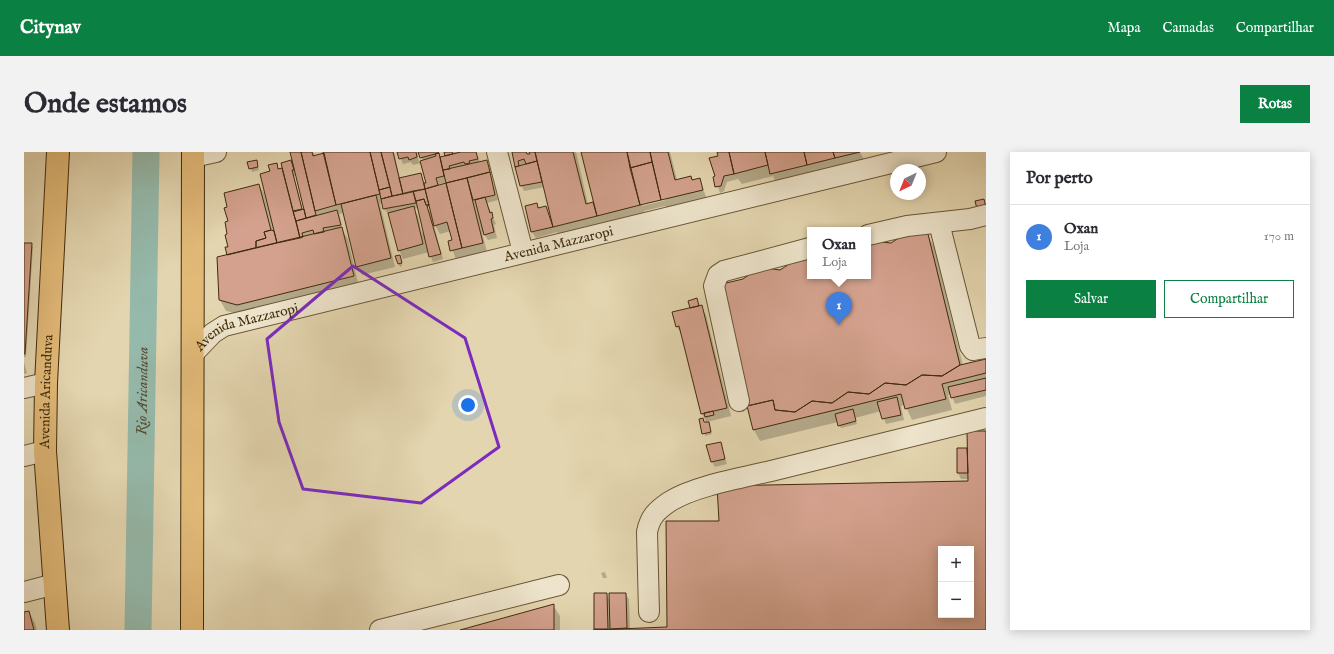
<!DOCTYPE html>
<html lang="pt">
<meta charset="utf-8">
<style>
body{margin:0;font-family:"IM FELL English",serif;background:#f2f2f3;color:#2b2b33}
.controls{position:absolute;right:12px;bottom:12px;display:grid;overflow:hidden;border-radius:0px;box-shadow:0 2px 10px #0003}
.controls button{width:36px;height:36px;display:grid;place-items:center;padding:0;border:0;border-bottom:1px solid #e1e1e2;background:#fff;color:#2b2b33;font:20px sans-serif}
.compass{position:absolute;left:866px;top:12px;width:36px;height:36px;border-radius:50%;background:#fff;box-shadow:0 2px 10px #0003;rotate:223deg}
.you{position:absolute;left:444px;top:253px;width:14px;height:14px;margin:-10px;border:3px solid #fff;border-radius:50%;background:#1a73e8;box-shadow:0 0 0 6px #1a73e833}
.badge{display:grid;place-items:center;width:26px;height:26px;border-radius:50%;background:#0b8043;color:#fff;font-size:13px;font-weight:700}
.pin{position:absolute;translate:-50% -33px;filter:drop-shadow(0 1px 2px #0008)}
.pin::after{content:'';position:absolute;top:21px;width:14px;height:12px;background:inherit;clip-path:polygon(0 0,100% 0,50% 100%)}
.popup{position:absolute;left:783px;top:75px;width:64px;height:52px;box-sizing:border-box;display:grid;place-content:center;border-radius:0px;background:#fff;filter:drop-shadow(0 1px 3px #0005);font-size:13px;white-space:nowrap;color:#7c7c81}
.popup b{font-size:15px;color:#2b2b33}
.popup::after{content:'';position:absolute;left:50%;top:100%;margin-left:-8px;border:8px solid transparent;border-top-color:#fff}
.list{margin:0;padding:0;list-style:none}
h2{display:flex;justify-content:space-between;align-items:center;height:52px;margin:0;padding:0 16px;font-size:17px}
h2 small{font-size:13px;font-weight:400;color:#7c7c81}
.list li{display:grid;grid-template-columns:26px 1fr auto;gap:12px;align-items:center;box-sizing:border-box;height:64px;padding:0 16px;border-top:1px solid #e1e1e2}
.list b{display:block;font-size:15px;white-space:nowrap}
.list p{margin:0;font-size:13px;white-space:nowrap;color:#7c7c81}
.list em{font-size:13px;font-style:normal;color:#7c7c81}
.actions{display:flex;gap:8px;padding:12px 16px}
.actions a{flex:1;padding:9px 0;border:1px solid #0b8043;border-radius:0px;text-align:center;font-size:14px;color:#0b8043}
.actions .main{background:#0b8043;color:#fff}
.map{position:relative;flex:none;width:962px;height:478px;overflow:hidden;border-radius:0px}
header{display:flex;align-items:center;gap:24px;box-sizing:border-box;height:56px;padding:0 20px;background:#0b8043;color:#fff}
header strong{font-size:19px}
nav{display:flex;gap:22px;margin-inline-start:auto;font-size:14px}
.intro{display:flex;align-items:center;justify-content:space-between;box-sizing:border-box;height:96px;padding:0 24px}
h1{margin:0;font-size:28px}
.button{padding:10px 18px;border-radius:0px;background:#0b8043;color:#fff;font-size:14px;font-weight:700}
main{display:flex;gap:24px;padding:0 24px}
aside{flex:1;background:#fff;border-radius:0px;box-shadow:0 2px 10px #0003}
.map>svg:first-child{display:block}
</style>
<header>
<strong>Citynav</strong>
<nav><a>Mapa</a><a>Camadas</a><a>Compartilhar</a></nav>
</header>
<div class="intro"><h1>Onde estamos</h1><a class="button">Rotas</a></div>
<main>
<div class="map">
<svg width="962" height="478" viewBox="0 0 962 478">
<rect width="100%" height="100%" fill="#e3d5af"/>
<filter id="stains"><feTurbulence type="fractalNoise" baseFrequency=".005" numOctaves="4"/><feColorMatrix values="0 0 0 0 .2 0 0 0 0 .09 0 0 0 0 .02 0 0 0 .5 -.17"/></filter>
<radialGradient id="worn" r=".72"><stop offset=".6" stop-color="#630" stop-opacity="0"/><stop offset="1" stop-color="#630" stop-opacity=".3"/></radialGradient>
<path fill="#0003" fill-rule="evenodd" d="M271,0H289L291,4L301,2L300,0H370L376,27L396,22L401,32L403,31L397,11L389,13L387,10L379,12L374,0H393L395,10L399,9L395,0H415L417,6L422,5L420,0H452L456,11L462,9L465,15L474,48L463,51L470,67L472,72L470,73L473,86L464,88L458,80L463,100L432,107L425,89L429,88L427,79L416,82L409,70L419,107L409,110L405,100L379,107L375,98L365,62H364L360,57L359,51L356,52L371,115L338,123L333,114L320,61L315,62L319,79L324,87L335,135L220,163L202,159L196,148L205,103V69L235,33L240,41L252,84L247,20L252,12L255,18L259,17L258,12L269,9ZM270,24H272L281,62L279,58ZM423,30L424,32L415,34V32ZM406,55L408,62L403,56ZM394,56L400,80L398,81L394,64L390,57Z
M489,0H505L502,1L503,3L507,2L506,0H552L564,52L570,51L558,0H646L653,28L667,25L669,29L675,27L683,47L643,56L641,54L620,59L621,65L536,85L533,80L512,86L508,80L502,55L512,52L515,56L521,55L527,68H528L521,35L500,39L497,33ZM642,46V48L618,54V52Z
M694,0H836L842,11L753,33L749,24L718,32L714,27L703,30L700,39L696,41L691,26L693,25L695,5Z
M225,11L233,12L235,18L228,20Z
M903,83L910,94L939,214L962,208V244L931,252L927,242L924,243L928,258L888,268L881,253L877,254L880,268L862,272L857,259L831,266L833,272L817,276L814,270L736,289L730,278L696,133L786,109V124H844L867,92Z
M0,92H7L9,95L2,205H0Z
M372,104L377,106L378,114L376,115Z
M673,147L676,155L677,154L682,163L707,264L683,270L688,282L681,284L680,270L683,271L678,262L658,183L653,175L650,161L667,157Z
M0,210L3,221L0,222Z
M962,280V478H571L582,442L586,449L601,442L605,447L606,477L644,476L696,370L945,330V327H937L934,321V297H943L944,299ZM917,397H947V463H917Z
M696,291L703,312L691,315L688,310Z
M581,420L583,426H579L577,421Z
M529,453L536,464V478H440Z
M5,460L11,471L13,478H0V461Z"/>
<g fill="none" stroke-linecap="round" stroke-linejoin="round">
<path stroke="#95b9aa" stroke-width="27" id="s1" d="M114,478L122,0"/>
</g>
<path fill="#d3a18d" stroke="#412b0d" fill-rule="evenodd" d="M266,0H277L292,63L282,66Z
M277,0H288L289,4L300,1L312,53L291,59Z
M299,0H346L356,42L312,53Z
M346,0H357L366,35L355,38Z
M357,0H369L379,42L368,44Z
M373,0H392L393,5L385,8L384,5L375,7Z
M394,0H414L415,1L396,6Z
M420,0H428L429,2L421,4Z
M437,0H452L454,7L445,9L446,11L441,12L440,10L425,14L426,17L419,18L416,5Z
M488,0H502L503,2H506L505,0H511L513,9L502,12L500,7L494,9L495,14L491,15Z
M511,0H549L562,52L569,50L573,64L529,75Z
M557,0H603L616,53L573,64Z
M603,0H626L628,10L606,16Z
M626,0H644L651,28L667,24L668,28L676,26L679,38L637,48Z
M693,0H705L710,22L700,24L697,34L691,35L689,25L691,24L685,6L694,4Z
M705,0H741L744,13L710,22Z
M741,0H780L783,13L746,22Z
M780,0H809L811,6L783,13Z
M809,0H836L811,6Z
M415,1L420,24L412,26L414,33L401,37L400,31H402L396,9L412,4L411,2Z
M233,8L234,15L225,17L223,10Z
M267,8L270,18H268L278,57L269,59L257,11Z
M463,8L466,20L422,31L419,18Z
M513,9L518,30L496,34L491,15Z
M628,10L637,48L616,53L606,16Z
M253,11L254,17L258,16L276,86L253,91L236,22L246,19L244,13Z
M466,20L471,43L449,48L443,26Z
M397,21L401,37L379,42L375,26Z
M443,26L459,91L438,96L422,31Z
M422,31L438,96L426,99L424,89L428,88L423,70L410,74L401,37Z
M235,32L247,78L240,80L242,86L232,89V96L203,103L201,95H204L201,83L203,82L201,70L204,69L200,56L203,55L200,41Z
M366,35L368,44L357,47L355,38Z
M401,37L405,53H402L400,47L392,49L389,39Z
M389,39L392,51L359,57L357,47Z
M352,43L367,106L332,115L317,52Z
M461,45L466,61L468,60L469,66L467,67L470,80L460,83L451,48Z
M400,47L402,53H405L403,54L417,102L405,105L392,49Z
M960,47L962,55L953,57L951,49Z
M513,51L514,56L522,54L529,75L507,80L501,54Z
M390,54L399,92L374,99L364,61Z
M280,57L282,66L272,69L269,60Z
M313,58L317,73L299,76L300,80L290,82L289,78L278,81L279,85L276,86L272,69Z
M318,75L330,124L213,153L195,148L193,105Z
M247,78L250,79L253,91L232,96V89L242,86L240,80Z
M884,80L904,82L936,213L918,224L898,223L882,233L861,231L845,242L824,240L808,251L788,249L771,260L751,258L749,248L723,254L694,133L719,127L736,115L756,118L773,107L786,108V124H844V91L847,89L867,91Z
M0,91H8L1,202H0Z
M376,103L378,111L374,112L371,104Z
M673,146L675,154L666,156L664,149Z
M678,153L703,256L677,262L655,174L652,175L648,160Z
M962,207V221L918,232L922,247L881,257L877,242L729,278L723,254L749,248L751,258L771,260L788,249L808,251L824,240L845,242L861,231L882,233L898,223L918,224L936,213Z
M962,226V238L927,246L924,235Z
M873,245L877,263L858,267L853,250Z
M829,257L832,269L814,274L811,262Z
M689,259L690,263L681,265L680,261Z
M679,266L680,270H685L687,280L678,282L675,267Z
M943,279H962V478H569L643,475L642,369H695L693,334L944,329ZM917,397H947V463H917Z
M697,290L701,307L687,310L682,293Z
M933,296H943L944,321H933Z
M570,441H583L584,477H570Z
M585,441H602L603,476L586,477Z
M530,452V478H436Z
M5,459L10,478H0V460Z"/>
<g fill="none" stroke-linecap="round" stroke-linejoin="round">
<g stroke="#6a5636" stroke-width="22">
<g id="minor">
<path d="M473,0L499,100"/>
<path d="M169,5L192,0"/>
<path d="M915,71L946,194L949,198L962,196"/>
<path d="M844,83L883,74L946,67L962,63"/>
<path id="s2" d="M168,203L189,181L200,174L912,0"/>
<path d="M0,236L22,231"/>
<path d="M715,249L690,134L694,123L700,119L786,96"/>
<path d="M0,304L21,299"/>
<path d="M0,440L31,432"/>
<path d="M625,460L623,380C626,365 632,359 645,350C670,334 717,326 747,319C818,301 890,284 962,266"/>
<path d="M356,478L535,433"/>
</g>
</g>
<g stroke="#412b0d" stroke-width="24">
<g id="highway">
<path id="s3" d="M34,478L21,299L22,231L34,0"/>
<path d="M168,478L169,0"/>
</g>
</g>
<use href="#minor" stroke="#ede4cb" stroke-width="20"/>
<use href="#highway" stroke="#e2ba78" stroke-width="22"/>
</g>
<path fill="none" stroke="#7b2cbf" stroke-width="3" stroke-linejoin="round" d="M329,114L441,186L475,295L397,351L279,337L255,270L243,187Z"/>
<g text-anchor="middle" dominant-baseline="central" stroke-width="4" stroke-linejoin="round" paint-order="stroke">
<g font-size="14" fill="#412b0d" stroke="#ede4cb">
<text stroke="none"><textPath href="#s2" startOffset="388">Avenida Mazzaropi</textPath></text>
<text stroke="none"><textPath href="#s2" startOffset="64">Avenida Mazzaropi</textPath></text>
<text stroke="none"><textPath href="#s3" startOffset="239">Avenida Aricanduva</textPath></text>
</g>
<g font-size="15" font-style="italic" fill="#564e34" stroke="#ede4cb">
<text stroke="none"><textPath href="#s1" startOffset="239">Rio Aricanduva</textPath></text>
</g>
</g>
<rect width="100%" height="100%" filter="url(#stains)"/>
<rect width="100%" height="100%" fill="url(#worn)"/>
</svg>
<div class="controls">
<button>+</button>
<button>−</button>
</div>
<svg class="compass" viewBox="-18 -18 36 36"><path d="M0-13l5 13h-10z" fill="#e53935"/><path d="M0 13l5-13h-10z" fill="#7c7c81"/></svg>
<div class="you"></div>
<div class="pin badge" style="left:815px;top:173px;background:#3f7fe0">1</div>
<div class="popup"><b>Oxan</b>Loja</div>
</div>
<aside>
<h2>Por perto<small></small></h2>
<ul class="list">
<li><span class="badge" style="background:#3f7fe0">1</span><div><b>Oxan</b><p>Loja</p></div><em>170 m</em></li>
</ul>
<div class="actions"><a class="main">Salvar</a><a>Compartilhar</a></div>
</aside>
</main>
